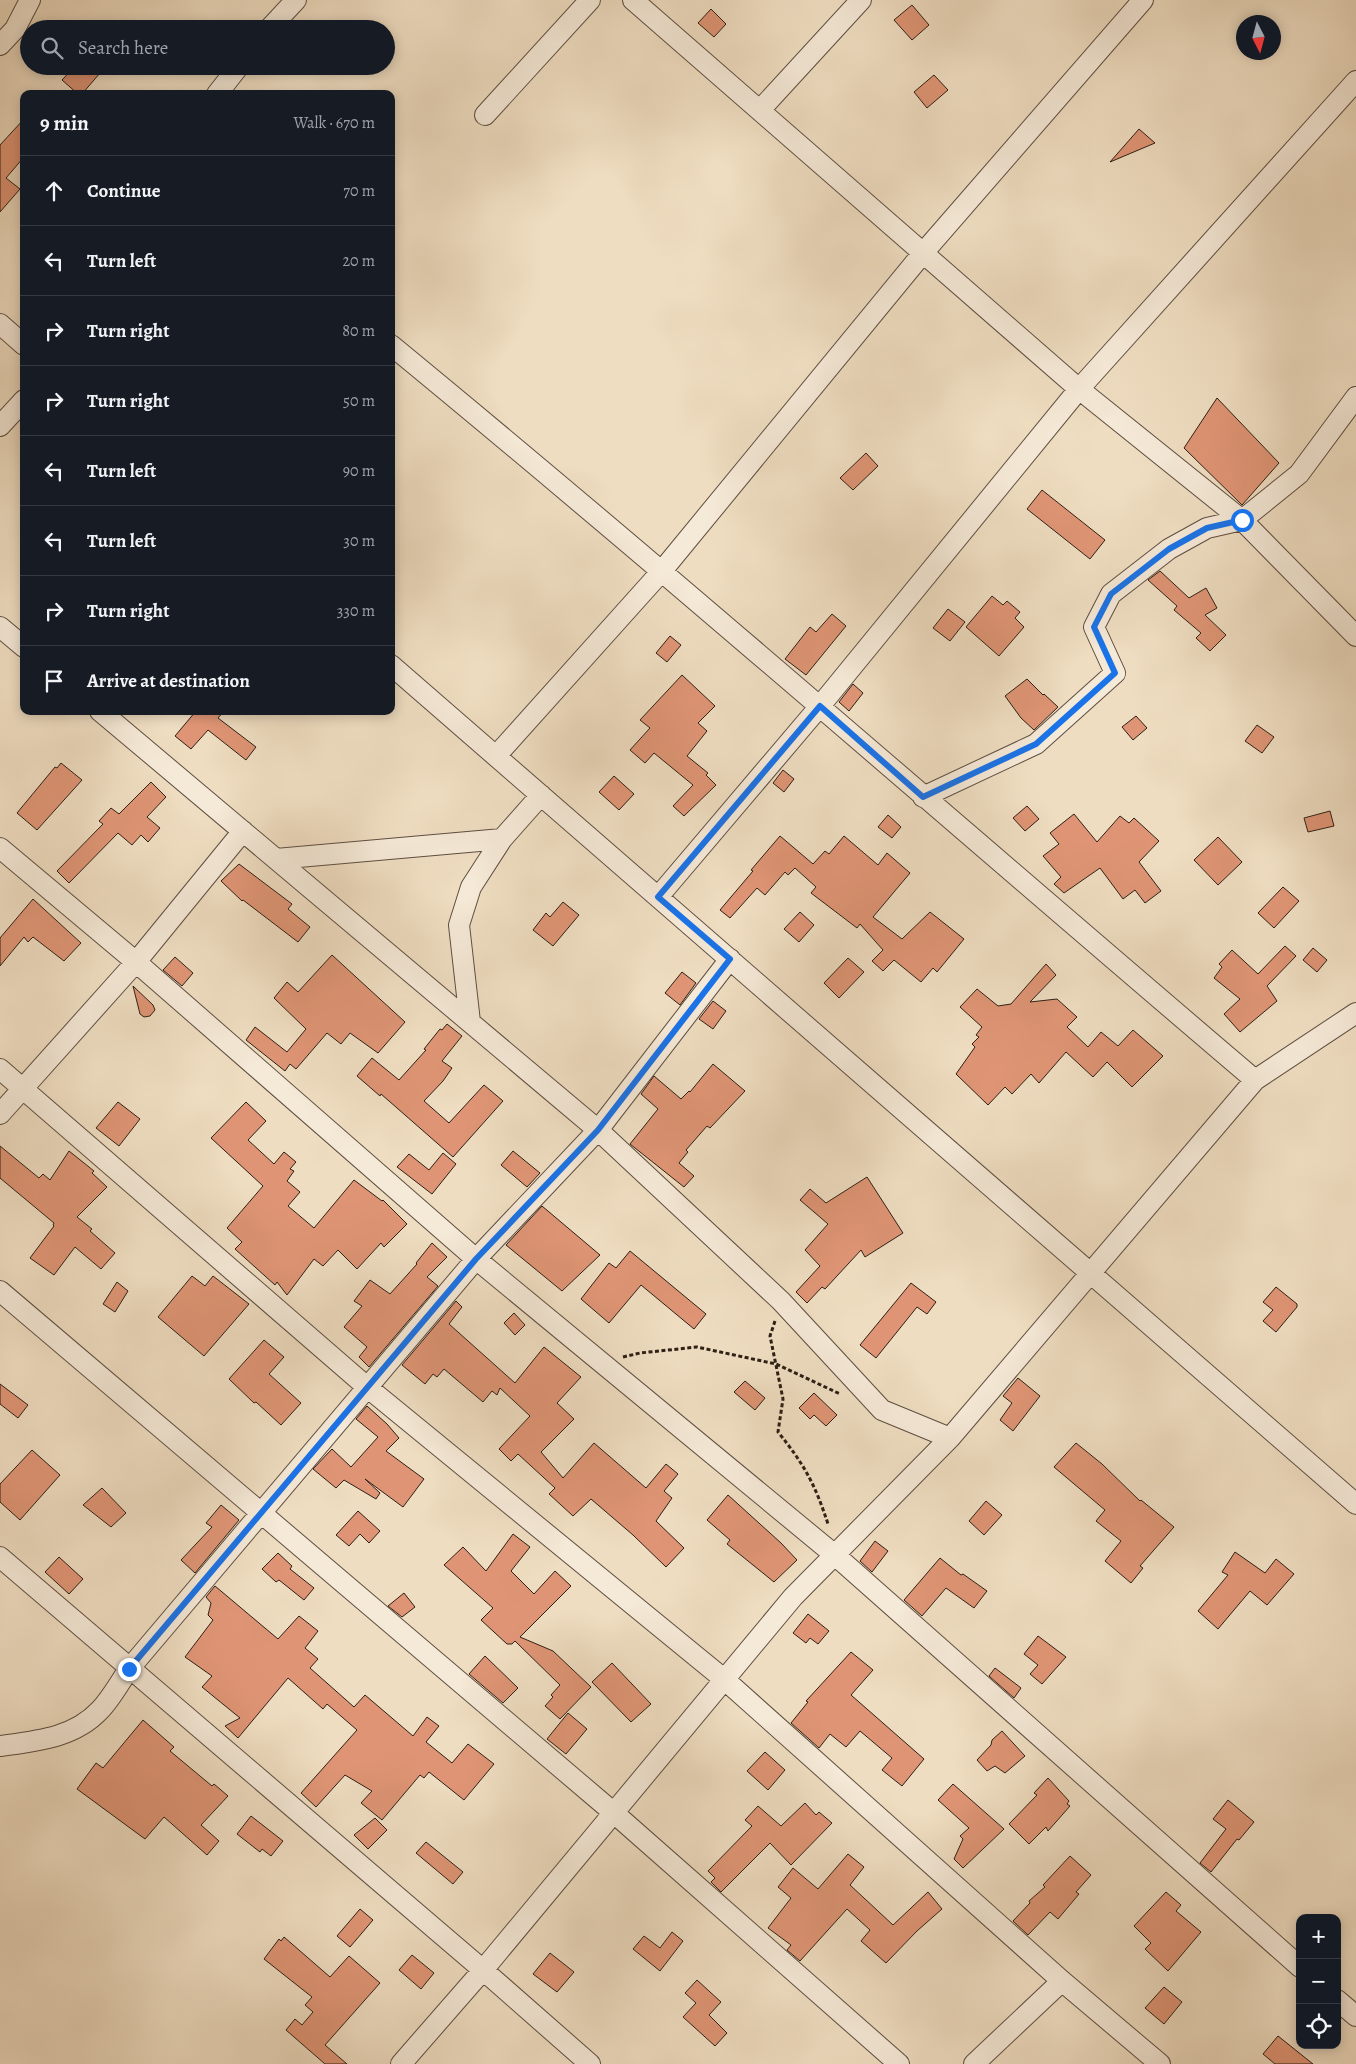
<!DOCTYPE html>
<meta charset="utf-8">
<style>
body{margin:0;font-family:Alegreya,serif;background:#20242c;color:#f1f3f6}
.controls{position:absolute;right:15px;bottom:15px;display:grid;overflow:hidden;border-radius:10px;box-shadow:0 2px 12px #0003}
.controls button{width:45px;height:45px;display:grid;place-items:center;padding:0;border:0;border-bottom:1px solid #363941;background:#171b24;color:#f1f3f6;font:25px sans-serif}
.compass{position:absolute;left:1236px;top:15px;width:45px;height:45px;border-radius:50%;background:#171b24;box-shadow:0 2px 12px #0003;rotate:174deg}
.stop{position:absolute;width:15px;height:15px;margin:-11px;border:4px solid #1a73e8;border-radius:50%;background:#fff}
.stop.end{background:#1a73e8;border-color:#fff;box-shadow:0 1px 5px #0008}
.list{margin:0;padding:0;list-style:none}
h2{display:flex;justify-content:space-between;align-items:center;height:65px;margin:0;padding:0 20px;font-size:21px}
h2 small{font-size:16px;font-weight:400;color:#9ea1a6}
.list li{display:grid;grid-template-columns:32px 1fr auto;gap:15px;align-items:center;box-sizing:border-box;height:70px;padding:0 20px;border-top:1px solid #363941}
.list b{display:block;font-size:19px;white-space:nowrap}
.list em{font-size:16px;font-style:normal;color:#9ea1a6}
.icon{flex:none;width:28px;height:28px;fill:none;stroke:currentColor;stroke-width:2;stroke-linecap:round;stroke-linejoin:round}
.map{position:relative;flex:none;width:1356px;height:2064px;overflow:hidden}
.search{position:absolute;background:#171b24;box-shadow:0 2px 12px #0003;left:20px;top:20px;width:375px;height:55px;display:flex;align-items:center;gap:12px;box-sizing:border-box;padding:0 18px;border-radius:28px;color:#9ea1a6;font-size:19px}
.panel{position:absolute;background:#171b24;box-shadow:0 2px 12px #0003;left:20px;top:90px;width:375px;height:625px;border-radius:10px}
.map>svg:first-child{display:block}
</style>
<div class="map">
<svg width="1356" height="2064" viewBox="0 0 1356 2064">
<rect width="100%" height="100%" fill="#efddc1"/>
<filter id="stains"><feTurbulence type="fractalNoise" baseFrequency=".004" numOctaves="4"/><feColorMatrix values="0 0 0 0 .2 0 0 0 0 .09 0 0 0 0 .02 0 0 0 .5 -.17"/></filter>
<radialGradient id="worn" r=".72"><stop offset=".6" stop-color="#630" stop-opacity="0"/><stop offset="1" stop-color="#630" stop-opacity=".3"/></radialGradient>
<path fill="#df9575" stroke="#2d1f16" d="M912,5L929,25L912,40L894,20Z
M711,9L726,24L714,37L698,23Z
M75,66H106L82,94H78L62,80Z
M934,75L948,90L927,108L914,92Z
M24,119V157L6,178L20,189L0,212V145Z
M1139,129L1155,143L1110,162Z
M1217,398L1279,463L1242,505L1184,448Z
M866,453L878,466L853,490L840,478Z
M1042,490L1105,540L1090,559L1027,509Z
M1160,571L1189,598L1206,588L1217,608L1205,615L1226,635L1210,651L1196,638L1201,633L1174,610L1177,606L1148,580Z
M992,596L1003,605L1007,601L1020,612L1015,618L1024,627L999,656L966,627Z
M948,609L965,622L950,641L933,628Z
M832,614L846,626L806,675L785,659L810,627L816,632Z
M670,636L681,645L667,662L656,653Z
M682,675L715,706L698,723L707,731L687,756L708,773L706,775L716,785L684,816L673,806L693,785L654,753L645,763L630,750L650,728L640,720Z
M1027,679L1043,695L1044,694L1058,707L1034,730L1021,718L1005,696Z
M853,684L863,693L849,711L839,702Z
M196,711H224L218,718L256,747L246,760L208,730L191,749L175,736Z
M1136,716L1147,728L1133,740L1122,727Z
M1257,725L1274,737L1262,753L1245,741Z
M61,763L82,780L37,830L17,813L55,767L57,768Z
M783,770L794,779L784,792L773,783Z
M614,776L634,794L619,810L599,792Z
M151,782L166,797L147,817L160,828L148,842L141,835L132,845L118,833L69,883L57,871L103,824L99,821L111,808L119,814Z
M1027,806L1039,819L1025,831L1013,818Z
M1330,811L1334,826L1308,832L1304,818Z
M1074,814L1097,842L1120,816L1129,823L1134,818L1159,841L1139,862L1161,891L1145,903L1135,890L1123,899L1100,868L1064,893L1054,884L1061,877L1043,856L1059,844L1050,833Z
M888,815L901,827L892,838L878,827Z
M780,836L813,864L825,851L829,854L844,836L878,865L887,853L910,873L873,917L902,939L930,912L964,939L937,972L933,968L921,982L894,960L883,971L872,961L883,950L860,924L857,928L811,893L816,887L795,868L788,875L785,872L765,895L757,888L730,918L720,910L753,871L751,870Z
M1218,837L1242,862L1218,885L1194,860Z
M239,864L292,904L288,909L310,927L298,942L243,900L242,901L221,881Z
M1283,887L1299,901L1274,928L1258,913Z
M33,899L81,943L64,961L33,937L28,942L24,937L0,966V938Z
M563,902L579,915L553,946L533,930L546,913L550,917Z
M800,912L814,925L799,942L784,929Z
M1285,946L1296,956L1267,986L1277,1001L1240,1032L1224,1014L1240,999L1214,978L1222,967L1219,964L1232,950L1258,974Z
M1313,948L1327,960L1317,972L1303,960Z
M332,955L405,1022L378,1053L350,1033L341,1044L327,1033L296,1069L290,1064L285,1071L246,1040L255,1027L287,1052L306,1029L274,998L287,982L298,992Z
M175,957L193,973L182,986L163,970Z
M848,958L864,972L839,998L824,983Z
M1046,964L1056,975L1030,1002L1057,999L1077,1017L1067,1027L1088,1047L1101,1032L1118,1046L1133,1030L1163,1056L1132,1087L1107,1062L1093,1077L1066,1052L1039,1083L1031,1074L1012,1094L1005,1087L988,1105L956,1074L975,1047L972,1044L979,1037L976,1035L982,1027L960,1007L977,989L998,1006L1011,1004Z
M682,972L696,983L680,1005L665,993Z
M133,986L153,1005L155,1010L150,1016L144,1017L140,1014Z
M713,1001L726,1011L713,1029L699,1019Z
M447,1024L462,1036L442,1061L452,1068L443,1081L424,1101L449,1123L484,1085L503,1101L453,1157L381,1094L380,1096L357,1076L372,1058L399,1080L426,1050L424,1049L440,1029L442,1030Z
M713,1064L745,1091L710,1128L707,1126L686,1150L688,1152L679,1163L694,1176L684,1187L630,1144L658,1109L641,1094L654,1076L681,1099L689,1091L690,1092Z
M118,1102L140,1119L119,1146L96,1128Z
M246,1102L266,1121L248,1140L274,1164L284,1152L296,1162L290,1169L294,1171L287,1181L300,1192L288,1206L314,1228L354,1180L382,1201L383,1200L407,1224L384,1247L381,1243L357,1269L338,1250L323,1266L314,1259L287,1295L277,1282L275,1285L235,1249L242,1242L227,1228L263,1186L211,1138Z
M0,1146L39,1178L43,1174L50,1180L69,1151L94,1171L92,1173L107,1187L77,1217L92,1229L90,1231L115,1253L101,1269L75,1247L54,1275L30,1258L54,1226L53,1225L54,1223L0,1178Z
M513,1151L540,1173L527,1187L501,1165Z
M443,1153L456,1164L432,1194L397,1167L409,1154L429,1170Z
M867,1177L903,1233L865,1257L861,1250L825,1289L822,1287L807,1303L796,1292L820,1266L805,1250L828,1224L800,1200L810,1189L826,1203Z
M542,1206L600,1255L562,1291L506,1245Z
M432,1243L447,1257L427,1277L438,1286L369,1367L359,1357L367,1347L344,1327L362,1306L354,1301L370,1280L390,1294L417,1264L416,1263Z
M630,1251L706,1314L694,1329L641,1285L609,1323L581,1299L609,1263L616,1268Z
M192,1276L205,1286L213,1276L249,1304L204,1356L158,1317Z
M117,1282L128,1291L115,1312L103,1304Z
M911,1283L936,1302L927,1314L917,1307L876,1358L860,1345Z
M1276,1287L1297,1304V1307L1276,1332L1263,1321L1273,1310L1263,1302Z
M456,1301L462,1307L449,1324L515,1383L544,1347L581,1377L557,1403L574,1419L541,1452L563,1478L594,1443L646,1488L666,1464L678,1474L664,1491L672,1498L656,1521L684,1548L666,1567L633,1535L591,1499L573,1516L549,1494L555,1488L518,1454L511,1461L499,1449L530,1416L500,1388L497,1395L492,1391L483,1402L444,1369L437,1377L433,1374L425,1384L402,1365Z
M514,1313L525,1325L515,1335L504,1323Z
M264,1340L284,1357L269,1374L301,1403L281,1425L256,1402L254,1403L229,1379Z
M1018,1378L1040,1396L1013,1431L1000,1420L1012,1403L1003,1396Z
M745,1381L765,1398L755,1410L734,1392Z
M0,1384L28,1405L18,1418L0,1404Z
M814,1393L837,1415L826,1426L814,1415L810,1419L799,1408Z
M367,1406L387,1424L399,1438L386,1451L424,1479L403,1507L365,1479L380,1493L376,1499L344,1480L336,1488L313,1469L332,1449L351,1467L378,1437L356,1419Z
M1076,1443L1102,1464L1140,1501L1141,1500L1174,1527L1140,1566L1143,1568L1131,1583L1105,1561L1121,1541L1096,1521L1105,1510L1054,1467Z
M32,1450L60,1475L20,1520L0,1502V1484Z
M102,1488L126,1513L111,1527L83,1505Z
M728,1495L781,1543L797,1560L774,1582L727,1544L730,1540L707,1520Z
M986,1501L1002,1515L984,1535L969,1521Z
M221,1505L239,1520L195,1573L181,1560L212,1527L206,1523Z
M358,1511L380,1531L369,1543L360,1534L349,1546L336,1535Z
M513,1534L530,1547L511,1571L534,1594L555,1571L571,1586L520,1637L553,1651L591,1687L560,1719L545,1706L553,1697L551,1695L560,1685L515,1641L512,1644H507L481,1620L493,1608L444,1565L463,1547L486,1571Z
M875,1541L888,1551L872,1572L860,1561Z
M1235,1552L1265,1573L1276,1559L1294,1574L1267,1605L1250,1591L1218,1629L1198,1611L1228,1575L1222,1572Z
M278,1553L292,1566L290,1569L314,1588L304,1600L279,1580L276,1582L262,1569Z
M59,1557L83,1579L69,1594L45,1572Z
M940,1558L961,1575L963,1574L987,1591L974,1608L946,1588L922,1616L904,1600Z
M215,1586L278,1639L299,1616L318,1631L305,1648L318,1659L310,1668L354,1707L365,1695L413,1736L427,1717L439,1726L426,1742L452,1763L468,1744L494,1764L464,1800L429,1772L424,1778L420,1775L382,1820L361,1803L372,1791L345,1775L316,1807L301,1793L357,1730L327,1704L323,1709L288,1678L238,1738L225,1726L240,1718L202,1687L212,1676L185,1657L213,1620L208,1615L211,1603L206,1597Z
M404,1593L415,1607L402,1617L388,1606Z
M808,1614L829,1631L818,1644L810,1638L806,1643L793,1633Z
M1038,1636L1066,1657L1042,1684L1030,1674L1038,1665L1024,1654Z
M851,1652L873,1670L851,1695L924,1759L902,1786L882,1770L892,1758L860,1731L846,1747L830,1734L819,1748L791,1723L808,1702L806,1701Z
M485,1656L518,1688L503,1703L469,1674Z
M612,1663L651,1704L631,1722L592,1682Z
M995,1668L1021,1688L1014,1698L989,1676Z
M568,1713L587,1729L566,1754L547,1739Z
M143,1720L174,1747L170,1751L212,1786L214,1784L228,1796L201,1825L219,1841L207,1855L164,1817L145,1839L77,1789L96,1763L103,1768Z
M1002,1731L1025,1756L1005,1773L995,1766L987,1771L977,1760L991,1745L992,1740Z
M765,1752L785,1770L768,1790L747,1771Z
M1048,1778L1069,1801L1067,1804L1070,1806L1048,1831L1046,1827L1029,1844L1009,1824L1037,1795L1034,1793Z
M953,1784L1004,1829L963,1868L954,1859L963,1839L960,1836L969,1828L938,1800Z
M1228,1800L1254,1822L1239,1840L1237,1839L1211,1872L1200,1863L1226,1829L1213,1819Z
M805,1803L816,1815L819,1812L832,1823L791,1865L770,1843L721,1892L711,1882L715,1878L708,1871L752,1826L745,1820L758,1806L781,1826Z
M251,1816L283,1841L271,1856L262,1849L260,1852L237,1834Z
M375,1818L387,1830L368,1849L354,1835Z
M426,1842L463,1872L453,1884L416,1853Z
M848,1854L864,1867L850,1885L893,1925L928,1892L942,1909L917,1931L886,1963L861,1941L870,1930L847,1909L800,1961L787,1950L791,1945L768,1928L791,1898L778,1887L793,1868L818,1889Z
M1070,1856L1091,1875L1076,1892L1079,1894L1058,1919L1050,1912L1028,1935L1013,1921L1030,1903L1029,1901L1045,1887L1043,1885Z
M1166,1892L1181,1905L1176,1911L1201,1932L1168,1971L1145,1949L1151,1943L1134,1926Z
M360,1909L373,1920L350,1947L337,1936Z
M672,1932L683,1941L660,1971L633,1949L644,1936L660,1948Z
M284,1937L330,1977L349,1956L380,1983L325,2045L347,2064H325L286,2030L295,2019L302,2025L313,2012L305,2005L312,1997L264,1959L279,1939L281,1941Z
M550,1953L574,1972L557,1992L533,1974Z
M412,1955L434,1973L421,1989L399,1970Z
M697,1980L721,2002L709,2015L727,2033L715,2046L683,2017L696,2003L685,1993Z
M1164,1987L1182,2002L1164,2024L1145,2008Z
M1278,2036L1313,2064H1275L1263,2054Z"/>
<g fill="none" stroke-linecap="round" stroke-linejoin="round">
<g stroke="#5e4e41" stroke-width="22">
<path id="minor" d="M633,0L1079,389L1242,520L1356,636
M269,29L296,0
M0,45L15,29L30,0
M217,94L239,66
M760,110L861,0
M485,115L590,0
M0,324L24,345
M391,345C683,585 967,835 1255,1080
M0,426L24,400
M0,627L24,647
M391,665L1356,1504
M100,711L598,1130L781,1301L882,1410L950,1438
M496,756L661,572L923,253L1143,0
M923,797L1036,744L1115,673L1094,627L1111,594L1169,549L1207,528L1242,520L1299,474L1356,397
M0,848L136,962L476,1259L836,1556L1300,1967
M276,859L502,839
M658,897L820,706L1079,389L1356,81
M470,1022L459,925L471,887L502,839L541,795
M0,1069L367,1387L725,1680L1062,1981L1160,2064
M0,1114L136,962L243,831
M0,1291L614,1813L899,2064
M0,1557L483,1970L590,2064
M0,1746C36,1741 74,1738 100,1710C111,1699 120,1682 129,1669L476,1259L598,1130L730,959
M1337,2000L1356,2016
M401,2064L483,1970L793,1597L950,1438L1255,1080L1356,1013
M974,2064L1062,1981"/>
</g>
<path stroke="#2d1f16" stroke-width="3" stroke-dasharray="4 2.5" stroke-linecap="butt" d="M775,1321L770,1336L783,1399L778,1432C804,1464 815,1484 828,1524
M623,1357L640,1353L697,1347L776,1364L840,1394"/>
<use href="#minor" stroke="#f5e9d7" stroke-width="20"/>
</g>
<g fill="none" stroke-linecap="round" stroke-linejoin="round">
<path stroke="#1a73e8" stroke-width="6" d="M129,1669L476,1259L598,1130L730,959L658,897L820,706L923,797L1036,744L1115,673L1094,627L1111,594L1169,549L1207,528L1242,520"/>
</g>
<rect width="100%" height="100%" filter="url(#stains)"/>
<rect width="100%" height="100%" fill="url(#worn)"/>
</svg>
<div class="controls">
<button>+</button>
<button>−</button>
<button><svg class="icon" aria-label="locate" viewBox="0 0 24 24"><circle cx="12" cy="12" r="6"/><path d="M12 2v4M12 18v4M2 12h4M18 12h4"/></svg></button>
</div>
<svg class="compass" viewBox="-18 -18 36 36"><path d="M0-13l5 13h-10z" fill="#e53935"/><path d="M0 13l5-13h-10z" fill="#9ea1a6"/></svg>
<div class="stop" style="left:1242px;top:520px"></div>
<div class="stop end" style="left:129px;top:1669px"></div>
<div class="search"><svg class="icon" aria-label="search" viewBox="0 0 24 24"><circle cx="10" cy="10" r="6"/><path d="M15 15l6 6"/></svg>Search here</div>
<section class="panel">
<h2>9 min<small>Walk · 670 m</small></h2>
<ul class="list">
<li><svg class="icon" aria-label="ahead" viewBox="0 0 24 24"><path d="M12 20V5M6 11l6-6 6 6"/></svg><div><b>Continue</b></div><em>70 m</em></li>
<li><svg class="icon" aria-label="left" viewBox="0 0 24 24"><path d="M17 20v-9H6M10 6l-5 5 5 5"/></svg><div><b>Turn left</b></div><em>20 m</em></li>
<li><svg class="icon" aria-label="right" viewBox="0 0 24 24"><path d="M7 20v-9h11M14 6l5 5-5 5"/></svg><div><b>Turn right</b></div><em>80 m</em></li>
<li><svg class="icon" aria-label="right" viewBox="0 0 24 24"><path d="M7 20v-9h11M14 6l5 5-5 5"/></svg><div><b>Turn right</b></div><em>50 m</em></li>
<li><svg class="icon" aria-label="left" viewBox="0 0 24 24"><path d="M17 20v-9H6M10 6l-5 5 5 5"/></svg><div><b>Turn left</b></div><em>90 m</em></li>
<li><svg class="icon" aria-label="left" viewBox="0 0 24 24"><path d="M17 20v-9H6M10 6l-5 5 5 5"/></svg><div><b>Turn left</b></div><em>30 m</em></li>
<li><svg class="icon" aria-label="right" viewBox="0 0 24 24"><path d="M7 20v-9h11M14 6l5 5-5 5"/></svg><div><b>Turn right</b></div><em>330 m</em></li>
<li><svg class="icon" aria-label="arrive" viewBox="0 0 24 24"><path d="M6 21V4h12l-3 4 3 4H6"/></svg><div><b>Arrive at destination</b></div></li>
</ul>
</section>
</div>
